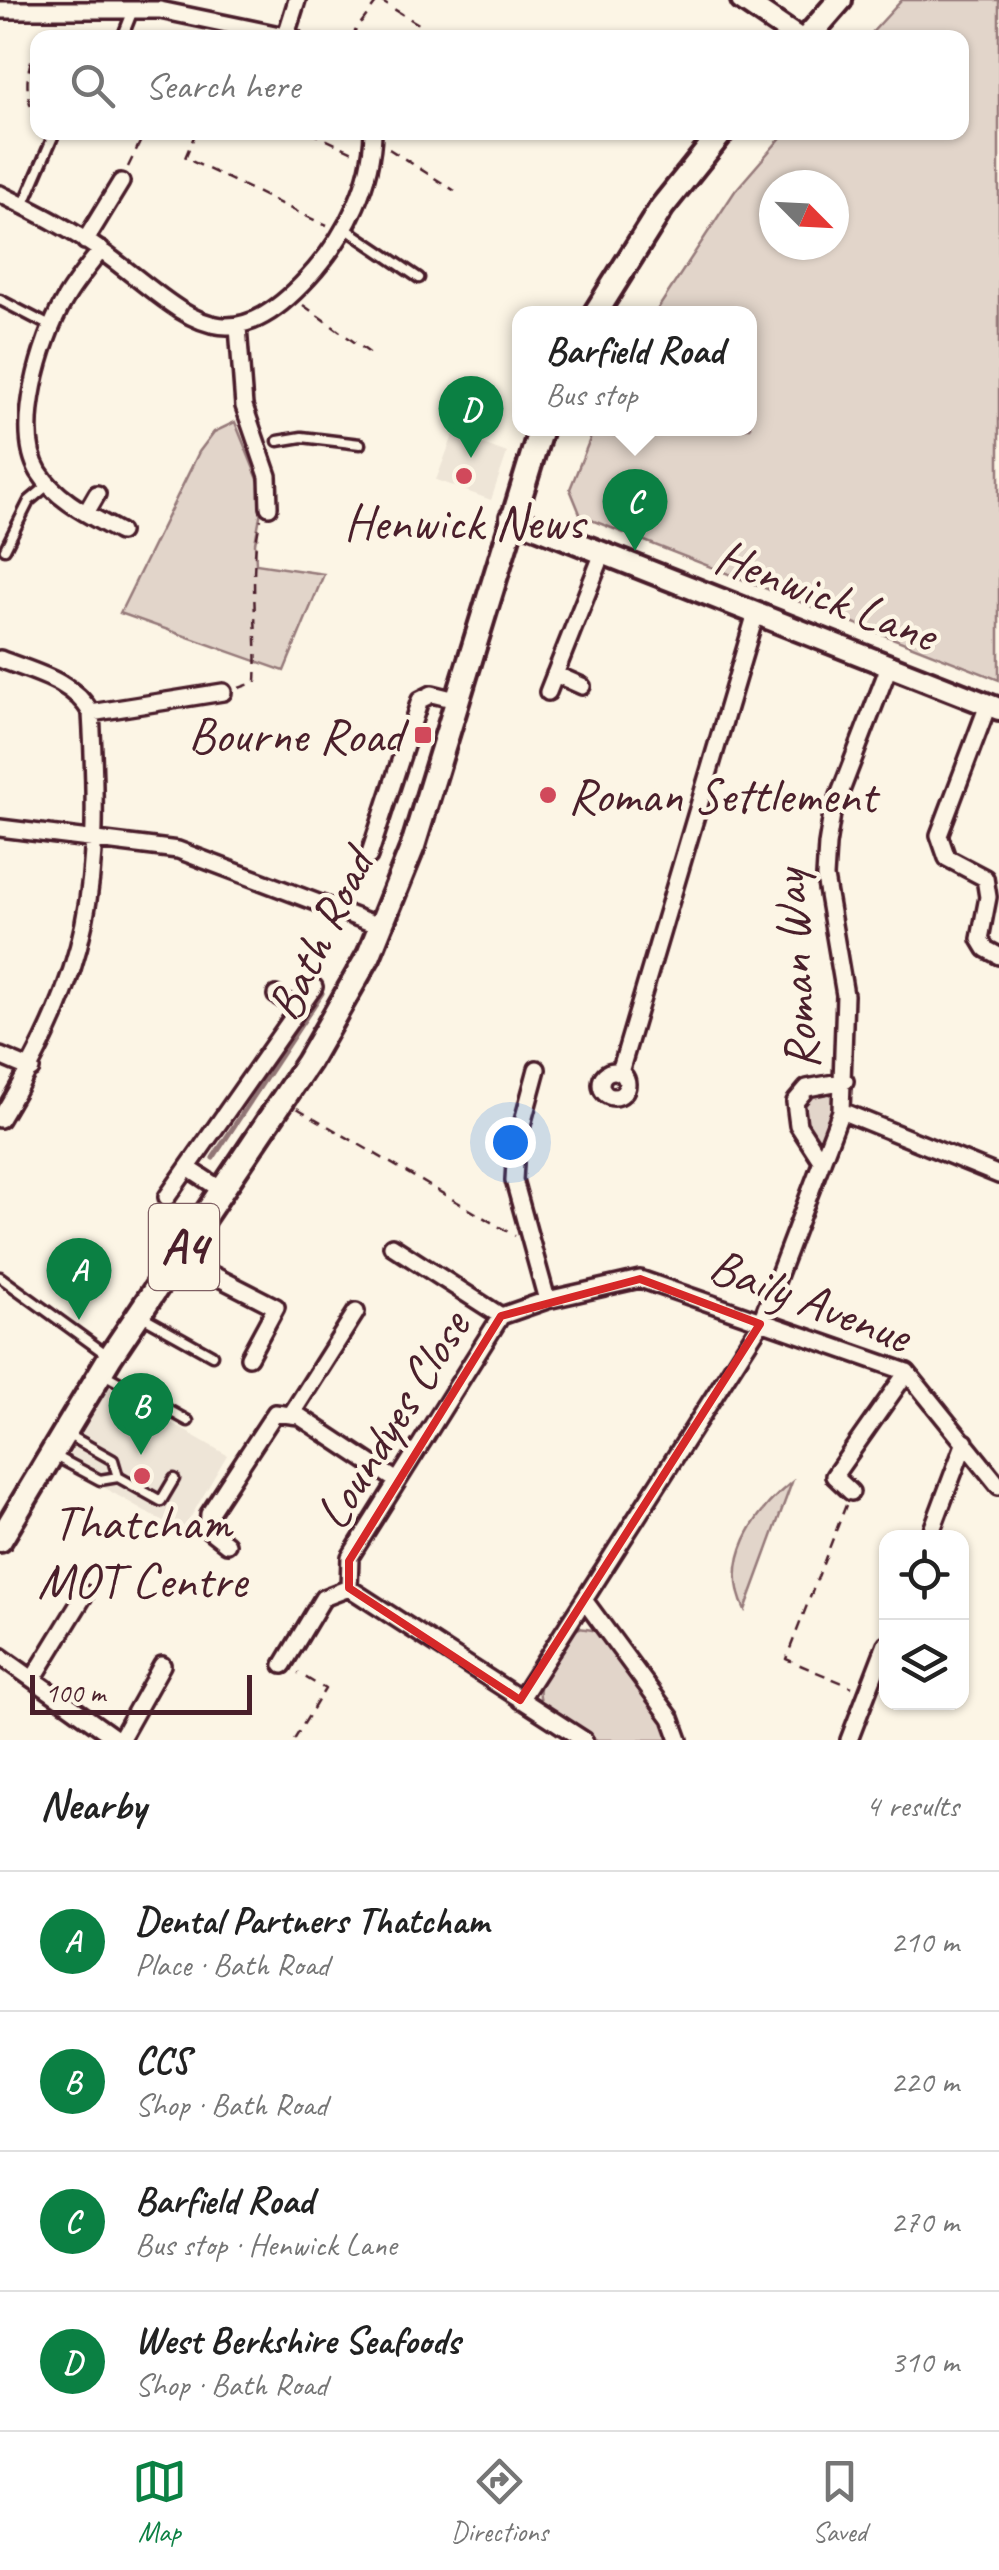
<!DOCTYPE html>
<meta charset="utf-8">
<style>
body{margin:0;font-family:Caveat,sans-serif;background:#f6f6f6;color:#222}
.controls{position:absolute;right:30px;bottom:30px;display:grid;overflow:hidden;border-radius:20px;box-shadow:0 2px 8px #0004}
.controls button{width:90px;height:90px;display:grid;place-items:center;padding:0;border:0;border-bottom:2px solid #e0e0e0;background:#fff;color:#222;font:50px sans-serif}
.compass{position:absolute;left:759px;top:170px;width:90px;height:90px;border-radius:50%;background:#fff;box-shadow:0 2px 8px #0004;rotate:114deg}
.scale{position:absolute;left:30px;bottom:25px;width:222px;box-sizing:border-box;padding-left:10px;border:5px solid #4a1f2b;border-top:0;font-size:28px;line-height:35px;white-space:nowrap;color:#4a1f2b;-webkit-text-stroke:8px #fcf5e5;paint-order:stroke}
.you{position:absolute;left:510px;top:1142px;width:35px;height:35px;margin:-25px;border:8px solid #fff;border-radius:50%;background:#1a73e8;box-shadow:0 0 0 15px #1a73e833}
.badge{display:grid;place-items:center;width:65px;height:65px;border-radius:50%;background:#0b8043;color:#fff;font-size:32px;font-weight:700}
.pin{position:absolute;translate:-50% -82px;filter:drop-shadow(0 2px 5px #0008)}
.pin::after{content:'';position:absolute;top:52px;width:35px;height:30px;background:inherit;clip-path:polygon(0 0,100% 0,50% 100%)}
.popup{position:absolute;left:512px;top:306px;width:245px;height:130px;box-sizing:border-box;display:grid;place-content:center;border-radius:20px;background:#fff;filter:drop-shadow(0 2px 8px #0005);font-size:32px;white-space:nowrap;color:#767676}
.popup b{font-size:38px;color:#222}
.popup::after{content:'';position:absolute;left:50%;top:100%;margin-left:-20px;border:20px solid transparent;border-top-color:#fff}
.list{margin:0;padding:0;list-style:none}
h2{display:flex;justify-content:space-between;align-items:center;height:130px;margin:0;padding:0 40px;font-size:42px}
h2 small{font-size:32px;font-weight:400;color:#767676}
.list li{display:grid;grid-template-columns:65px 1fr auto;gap:30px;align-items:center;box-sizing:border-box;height:140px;padding:0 40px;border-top:2px solid #e0e0e0}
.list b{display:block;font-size:38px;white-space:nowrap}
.list p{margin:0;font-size:32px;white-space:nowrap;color:#767676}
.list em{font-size:32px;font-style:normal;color:#767676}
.icon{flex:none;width:55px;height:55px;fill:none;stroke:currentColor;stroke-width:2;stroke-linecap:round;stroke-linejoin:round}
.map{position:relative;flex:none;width:999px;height:1740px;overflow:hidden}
.search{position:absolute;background:#fff;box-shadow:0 2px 8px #0004;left:30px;right:30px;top:30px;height:110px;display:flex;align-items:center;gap:25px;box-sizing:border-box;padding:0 35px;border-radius:20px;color:#767676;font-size:38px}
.sheet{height:690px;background:#fff}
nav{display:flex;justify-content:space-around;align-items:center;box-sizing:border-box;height:140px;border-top:2px solid #e0e0e0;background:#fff;font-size:28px;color:#767676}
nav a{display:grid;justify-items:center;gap:5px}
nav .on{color:#0b8043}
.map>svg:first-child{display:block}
</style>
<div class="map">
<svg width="999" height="1740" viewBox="0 0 999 1740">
<rect width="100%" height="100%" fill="#fcf5e5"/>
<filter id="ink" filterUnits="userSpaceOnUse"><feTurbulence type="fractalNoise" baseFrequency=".01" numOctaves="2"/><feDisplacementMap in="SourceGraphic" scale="20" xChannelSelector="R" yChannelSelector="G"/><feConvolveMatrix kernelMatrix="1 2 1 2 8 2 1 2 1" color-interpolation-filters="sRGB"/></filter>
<g filter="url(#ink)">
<path fill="#eee5d7" d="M454,433L507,453L491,500L436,480Z
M109,1387L227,1455L182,1532L64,1465Z"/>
<path fill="#e2d5ca" stroke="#967a7a" stroke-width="2.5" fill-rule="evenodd" d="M902,0H999V680L581,516L570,489L594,429L750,428V314L655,313L735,191L785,133L962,132V38L868,37ZM834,185V245H774V185Z
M235,422L264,494L255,543L256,564L324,574L284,671L120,613L199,452L214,432Z
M845,1081L822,1162L795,1102Z
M792,1482L745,1610C721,1562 753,1513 792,1482Z
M579,1628L599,1631L669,1724L674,1740H597L543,1705C530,1683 559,1640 579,1628Z"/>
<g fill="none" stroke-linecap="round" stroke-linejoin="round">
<path stroke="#917474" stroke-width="5" d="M213,1158L322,993"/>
<g stroke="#4a1f2b" stroke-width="15">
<path id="lane" d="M122,38L133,10
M23,206L55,132
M345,228L419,278
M0,300L52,327
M278,441L302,437L360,444
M5,549L29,501L48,485
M0,1277L106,1354
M142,1316L212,1355
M104,1374L188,1421
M67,1434L113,1460L118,1477
M55,1456L100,1480L118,1477L161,1501L174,1479"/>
</g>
<g stroke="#4a1f2b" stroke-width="22">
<path id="street" d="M0,10H160L294,38
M286,35L297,0
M0,194C34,211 69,228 100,250C185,311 224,375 315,270C347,233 372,182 373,132
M85,241L121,182
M101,250C88,267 74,283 64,301C41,340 14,431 39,472C57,501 91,516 120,532
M238,327L244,406L268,476L269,507
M86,513L97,494
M0,659C32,672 73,680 91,713C101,887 92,967 0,1119
M890,664L832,814L827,845L825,877L845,995L841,1111L999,1175
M555,674L582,686
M548,692L603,553
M988,705L939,835L947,858L985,878L988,897L980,939L986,949L999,956
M91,713L223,692
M0,828L178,850L382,927
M369,856L420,700L432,694L456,700
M276,995L297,1008
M0,1056L31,1069
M537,1069L516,1147L514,1180L547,1300
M601 1084a13 13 0 1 1 26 0a13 13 0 1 1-26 0Z
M620,1072L756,613
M822,1162L798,1125L795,1102L807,1088L845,1081
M188,1168L223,1191
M167,1197L314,987
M392,1246L501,1316
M178,1257L276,1307L249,1357
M292,1413L356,1312
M851,1492L834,1476L907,1372
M929,1538L965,1442
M227,1544L208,1529L209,1514L275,1413L299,1416L397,1481
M0,1656L118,1740
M283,1665L323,1598L349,1588
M33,1679L85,1594
M520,1700L584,1600
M120,1740L162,1665
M584,1740L349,1588L350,1557L501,1316L547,1300L640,1279L907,1372L999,1486
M679,1740L671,1718L584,1600L760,1324L841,1111
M849,1740L886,1644"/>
</g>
<g stroke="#4a1f2b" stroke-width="28">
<path id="secondary" d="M742,0L798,38
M511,517L999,709"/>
</g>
<g stroke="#4a1f2b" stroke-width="30">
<path id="primary" d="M807,38L840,0
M595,314L662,207L722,132
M0,1540L110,1357L308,1062L369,955L413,846L541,428"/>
</g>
<path stroke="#4a1f2b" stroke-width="2.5" stroke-dasharray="10 8" stroke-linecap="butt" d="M379,0L425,28L426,38
M40,38L45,28
M350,38L378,0
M38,44C23,74 25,96 38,127
M28,68L38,73
M196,132L185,158L327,226
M310,132L355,153
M389,149L455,191
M128,167L145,132
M303,305L371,354
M239,688L256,682C259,629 247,570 261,519
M297,1108L515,1236
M846,1505L786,1659L852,1687
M294,1740L325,1689L298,1673"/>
<use href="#lane" stroke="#fcf5e5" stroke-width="8"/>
<use href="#street" stroke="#fcf5e5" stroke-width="15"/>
<use href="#secondary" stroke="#fcf5e5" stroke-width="20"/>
<use href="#primary" stroke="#fcf5e5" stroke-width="22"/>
</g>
</g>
<path fill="none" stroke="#d62828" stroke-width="8" stroke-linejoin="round" d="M640,1279L760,1324L520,1700L349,1588V1561L501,1316Z"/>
<g fill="#d1495b" stroke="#fcf5e5" stroke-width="4">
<circle cx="464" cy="476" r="10"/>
<rect x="413" y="725" width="20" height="20" rx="5"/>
<circle cx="548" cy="795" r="10"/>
<circle cx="142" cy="1476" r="10"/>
</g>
<g text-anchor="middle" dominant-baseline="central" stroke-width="9" stroke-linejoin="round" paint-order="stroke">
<rect fill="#fcf5e5" stroke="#7f5f63" stroke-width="2.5" x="149" y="1204" width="70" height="86" rx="8"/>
<g font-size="48" font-weight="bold" fill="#4a1f2b">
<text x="184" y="1247">A4</text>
</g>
<g font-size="50" fill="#4a1f2b" stroke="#fcf5e5">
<text x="464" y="522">Henwick News</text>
<text x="403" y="735" text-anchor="end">Bourne Road</text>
<text x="568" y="795" text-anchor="start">Roman Settlement</text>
<text x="142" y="1522">Thatcham<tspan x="142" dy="58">MOT Centre</tspan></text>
</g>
<g font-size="50" fill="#4a1f2b" stroke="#fcf5e5">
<text transform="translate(826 595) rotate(21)">Henwick Lane</text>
<text transform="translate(320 935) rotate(-64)">Bath Road</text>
<text transform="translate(795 970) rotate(-94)">Roman Way</text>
<text transform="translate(810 1300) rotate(21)">Baily Avenue</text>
<text transform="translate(392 1420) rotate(-58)">Loundyes Close</text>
</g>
</g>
</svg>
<div class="controls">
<button><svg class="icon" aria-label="locate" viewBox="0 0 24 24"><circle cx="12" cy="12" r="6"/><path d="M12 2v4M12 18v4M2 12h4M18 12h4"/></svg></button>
<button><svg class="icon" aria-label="layers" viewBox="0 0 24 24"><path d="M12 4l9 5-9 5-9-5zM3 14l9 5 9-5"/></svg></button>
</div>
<svg class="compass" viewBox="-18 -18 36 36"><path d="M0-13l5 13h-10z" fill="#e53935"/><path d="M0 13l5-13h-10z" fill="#767676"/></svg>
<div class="scale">100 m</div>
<div class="you"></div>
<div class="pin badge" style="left:79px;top:1320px">A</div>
<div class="pin badge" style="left:141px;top:1455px">B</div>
<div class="pin badge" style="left:635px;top:551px">C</div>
<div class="popup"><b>Barfield Road</b>Bus stop</div>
<div class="pin badge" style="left:471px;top:458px">D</div>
<div class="search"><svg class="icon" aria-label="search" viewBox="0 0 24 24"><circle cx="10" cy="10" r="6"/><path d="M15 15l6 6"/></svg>Search here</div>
</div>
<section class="sheet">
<h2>Nearby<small>4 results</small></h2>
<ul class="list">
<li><span class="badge">A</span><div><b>Dental Partners Thatcham</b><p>Place · Bath Road</p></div><em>210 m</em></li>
<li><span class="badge">B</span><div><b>CCS</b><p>Shop · Bath Road</p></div><em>220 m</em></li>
<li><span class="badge">C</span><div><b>Barfield Road</b><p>Bus stop · Henwick Lane</p></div><em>270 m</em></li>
<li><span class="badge">D</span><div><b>West Berkshire Seafoods</b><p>Shop · Bath Road</p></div><em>310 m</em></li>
</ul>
</section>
<nav>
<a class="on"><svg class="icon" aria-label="map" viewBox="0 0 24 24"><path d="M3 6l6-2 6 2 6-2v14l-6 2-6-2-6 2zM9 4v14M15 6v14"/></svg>Map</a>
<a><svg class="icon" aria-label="directions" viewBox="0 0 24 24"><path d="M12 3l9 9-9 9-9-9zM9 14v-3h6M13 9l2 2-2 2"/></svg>Directions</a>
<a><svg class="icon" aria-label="saved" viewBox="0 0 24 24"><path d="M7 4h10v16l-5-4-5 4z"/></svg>Saved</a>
</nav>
